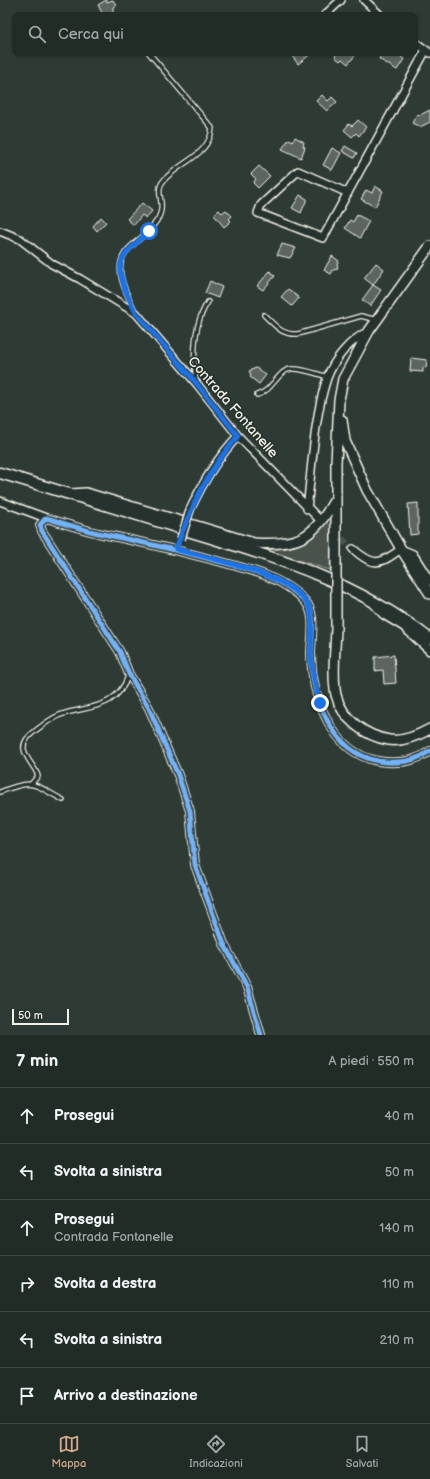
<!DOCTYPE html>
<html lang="it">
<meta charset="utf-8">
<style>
body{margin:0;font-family:"Balsamiq Sans",sans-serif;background:#2e3833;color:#f1f3f6}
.scale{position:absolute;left:12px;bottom:10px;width:57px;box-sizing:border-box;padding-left:4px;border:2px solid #f4f1e8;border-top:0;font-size:11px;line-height:14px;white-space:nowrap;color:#f4f1e8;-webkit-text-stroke:3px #26332d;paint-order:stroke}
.stop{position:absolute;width:12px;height:12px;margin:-9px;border:3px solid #1a73e8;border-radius:50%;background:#fff}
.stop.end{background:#1a73e8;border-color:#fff;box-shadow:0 1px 4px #0008}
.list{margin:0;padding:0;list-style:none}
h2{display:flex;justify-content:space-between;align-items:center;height:52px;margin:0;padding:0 16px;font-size:17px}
h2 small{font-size:13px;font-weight:400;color:#a2a7a7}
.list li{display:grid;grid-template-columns:26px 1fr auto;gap:12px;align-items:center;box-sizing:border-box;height:56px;padding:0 16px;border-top:1px solid #3f4844}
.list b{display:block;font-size:15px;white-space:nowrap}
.list p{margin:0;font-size:13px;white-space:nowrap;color:#a2a7a7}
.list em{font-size:13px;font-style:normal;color:#a2a7a7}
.icon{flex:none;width:22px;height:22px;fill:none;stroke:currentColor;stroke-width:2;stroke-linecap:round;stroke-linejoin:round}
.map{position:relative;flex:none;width:430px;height:1035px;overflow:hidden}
.search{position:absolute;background:#222c27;box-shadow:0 1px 3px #0004;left:12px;right:12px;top:12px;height:44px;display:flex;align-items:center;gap:10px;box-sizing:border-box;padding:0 14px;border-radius:8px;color:#a2a7a7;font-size:15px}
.sheet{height:388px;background:#222c27}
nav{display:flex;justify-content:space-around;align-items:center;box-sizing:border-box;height:56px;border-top:1px solid #3f4844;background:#222c27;font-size:11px;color:#a2a7a7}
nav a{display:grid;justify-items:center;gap:2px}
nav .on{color:#d6ab8b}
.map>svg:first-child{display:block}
</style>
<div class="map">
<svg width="430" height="1035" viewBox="0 0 430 1035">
<rect width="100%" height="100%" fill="#2e3b34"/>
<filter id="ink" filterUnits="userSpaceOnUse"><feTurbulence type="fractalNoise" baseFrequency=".025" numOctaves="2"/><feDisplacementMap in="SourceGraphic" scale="8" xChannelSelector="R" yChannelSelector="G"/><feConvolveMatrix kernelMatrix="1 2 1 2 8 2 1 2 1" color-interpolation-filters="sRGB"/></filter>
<g filter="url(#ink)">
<path fill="#48524c" stroke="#9ea29a" d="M329,518L331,519L330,570L266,550C294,546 312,542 329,518Z"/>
<path fill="#5c655e" stroke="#f4f1e8" d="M106,0L107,2L113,0L116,5L113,7V15H103L98,5Z
M296,53H312L298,64L292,56Z
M335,53H357L348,64L342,59L340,61L335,57L336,54Z
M382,53H388L392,56L394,53H397L402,56L401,57L404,59L397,70L379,59Z
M322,95L328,101L332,97L337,102L327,111L316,101Z
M430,110V122L420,127L412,123L417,114L420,115Z
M358,120L366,127L359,136L356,133L352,137L344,130L349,124L352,126Z
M295,137L304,142L303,146L305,147L301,158L282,149L289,139L293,141Z
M345,146L357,153L354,158L342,151Z
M332,148L341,153L332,170L323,165Z
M259,166L270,176L258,188L253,183L256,179L251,174Z
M375,186L383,191L375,207L361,199L366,190L372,193Z
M300,195L307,199L301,213L292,208Z
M142,203L152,211L146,218L142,215L134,225L127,219Z
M219,210L222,213L226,210L232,216L229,219L231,221L224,227L214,215Z
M357,215L369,221L360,238L345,228L350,220L353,222Z
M101,217L106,222L97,231L93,226Z
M282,244L296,248L290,258L277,255Z
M332,256L339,261L337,264L338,269L333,270L331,274L324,270Z
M376,263L384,269L373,285L364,278Z
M270,271L275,276L263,290L257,286Z
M210,281L222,287L218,298L205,293Z
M373,285L381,290L370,306L362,300Z
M288,289L299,298L292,306L281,297Z
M411,358L427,360L426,368L423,367V372L410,371Z
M256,368L266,375L259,384L250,377L251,375L249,371Z
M418,503V534L410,535L408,504Z
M394,655L396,683L384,684L383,670L375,671V657Z"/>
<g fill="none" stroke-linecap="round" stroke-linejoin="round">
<path stroke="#4c564f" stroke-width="7" stroke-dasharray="7 3.5" stroke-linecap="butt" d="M318,518L353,549"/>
<g stroke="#f4f1e8" stroke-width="6">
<path id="lane" d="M135,311C127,294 113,271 125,253C130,246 139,240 145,234C151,228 158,222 160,214C165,202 154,191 164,180C180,162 210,155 212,128L149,53
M264,315C276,326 281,335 298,334L361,316L377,320
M196,382C193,355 193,324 208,302
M257,395C273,391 278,370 291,369C303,368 316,374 328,377
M32,783L38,776C35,766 26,760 24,749C23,741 29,736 35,731C44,724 54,716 66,713C80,709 98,708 110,700C119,694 125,685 128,676
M0,792C34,778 33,784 63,800"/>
</g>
<g stroke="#f4f1e8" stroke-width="10">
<path id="street" d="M364,0L380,15
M325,15L341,0
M415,42L430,53
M348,193L298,171L261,205L258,213L323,238L426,50
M0,231L20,239L52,264L80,279L136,313L197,384L238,436L317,517
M0,501L46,518
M307,509C312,468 314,417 327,378C334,359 350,340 369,331
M190,510C202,484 218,457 238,436
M353,549C374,567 379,565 401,549L413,554L430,581
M261,1035L247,987L224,944L195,865L190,811L178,775L149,708L129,674L120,652L42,531L40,525L46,518C63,523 81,529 98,533C136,541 173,549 210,559C243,568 281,575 305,601C317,614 311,638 311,654C312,697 331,752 378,761C396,764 415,762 430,751"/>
</g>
<g stroke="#f4f1e8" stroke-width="12">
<path id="secondary" d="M342,420L345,441L367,490L401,549L430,594
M71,494L86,493L254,543C297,546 313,539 334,501
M336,560V463L339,400L343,379L369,331L430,246
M375,604L384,614L404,626L430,650
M336,618C337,641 331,672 336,695C342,719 365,736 389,740C402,742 419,735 430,729"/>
</g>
<g stroke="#f4f1e8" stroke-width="13">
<path id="primary" d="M0,473C63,492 126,511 188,531C275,557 357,582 430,639"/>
</g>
<use href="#lane" stroke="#26332d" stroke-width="3.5"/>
<use href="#street" stroke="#26332d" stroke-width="7"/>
<use href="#secondary" stroke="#26332d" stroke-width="9"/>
<use href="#primary" stroke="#26332d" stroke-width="10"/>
<g stroke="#f4f1e8" stroke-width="10" stroke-linecap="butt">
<path id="street-bridge" d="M181,539L190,510"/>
</g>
<g stroke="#f4f1e8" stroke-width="12" stroke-linecap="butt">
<path id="secondary-bridge" d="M336,560V618"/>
</g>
<use href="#street-bridge" stroke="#26332d" stroke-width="7"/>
<use href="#secondary-bridge" stroke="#26332d" stroke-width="9"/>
<g stroke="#26332d" stroke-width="8">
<path id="cycleway" d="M261,1035L247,987L224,944L195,865L190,811L178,775L149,708L129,674L120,652L42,531L40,525L46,518C63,523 81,529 98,533C136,541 173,549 210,559C243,568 281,575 305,601C317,614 311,638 311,654C312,697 331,752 378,761C396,764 415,762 430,751"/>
</g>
<use href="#cycleway" stroke="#73b2f8" stroke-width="5"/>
</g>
</g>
<g fill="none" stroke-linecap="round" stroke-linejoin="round" filter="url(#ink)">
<path stroke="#1a73e8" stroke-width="5" d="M149,231L126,253L121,262L120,271L125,290L136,313L197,384L238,436C208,470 191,507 176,549C207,558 299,575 310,609C314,623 311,640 311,655C312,672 315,687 320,703"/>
</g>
<g text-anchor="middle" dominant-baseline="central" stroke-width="3" stroke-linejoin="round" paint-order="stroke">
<g font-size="14" fill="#f4f1e8" stroke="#26332d">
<text transform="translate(233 407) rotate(49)">Contrada Fontanelle</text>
</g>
</g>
</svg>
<div class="scale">50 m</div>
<div class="stop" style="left:149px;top:231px"></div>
<div class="stop end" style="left:320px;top:703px"></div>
<div class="search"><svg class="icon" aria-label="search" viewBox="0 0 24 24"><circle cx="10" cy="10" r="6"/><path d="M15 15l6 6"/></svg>Cerca qui</div>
</div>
<section class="sheet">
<h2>7 min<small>A piedi · 550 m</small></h2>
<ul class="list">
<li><svg class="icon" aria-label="ahead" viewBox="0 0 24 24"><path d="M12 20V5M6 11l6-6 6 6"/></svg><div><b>Prosegui</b></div><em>40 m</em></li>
<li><svg class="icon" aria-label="left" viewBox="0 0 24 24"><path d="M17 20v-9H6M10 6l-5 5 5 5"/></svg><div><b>Svolta a sinistra</b></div><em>50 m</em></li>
<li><svg class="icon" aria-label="ahead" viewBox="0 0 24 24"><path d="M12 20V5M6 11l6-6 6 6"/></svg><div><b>Prosegui</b><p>Contrada Fontanelle</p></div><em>140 m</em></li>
<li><svg class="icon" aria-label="right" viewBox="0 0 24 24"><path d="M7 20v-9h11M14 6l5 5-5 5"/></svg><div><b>Svolta a destra</b></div><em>110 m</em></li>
<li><svg class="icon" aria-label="left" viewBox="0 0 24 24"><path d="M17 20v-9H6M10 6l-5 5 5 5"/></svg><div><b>Svolta a sinistra</b></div><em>210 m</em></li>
<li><svg class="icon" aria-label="arrive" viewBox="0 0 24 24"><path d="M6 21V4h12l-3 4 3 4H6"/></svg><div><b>Arrivo a destinazione</b></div></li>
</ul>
</section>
<nav>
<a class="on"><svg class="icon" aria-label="map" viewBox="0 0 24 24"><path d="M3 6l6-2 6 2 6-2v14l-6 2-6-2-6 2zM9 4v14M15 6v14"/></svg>Mappa</a>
<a><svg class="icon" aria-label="directions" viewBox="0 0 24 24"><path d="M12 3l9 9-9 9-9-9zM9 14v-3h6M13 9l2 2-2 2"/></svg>Indicazioni</a>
<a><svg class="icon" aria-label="saved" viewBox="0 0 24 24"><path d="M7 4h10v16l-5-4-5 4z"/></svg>Salvati</a>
</nav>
